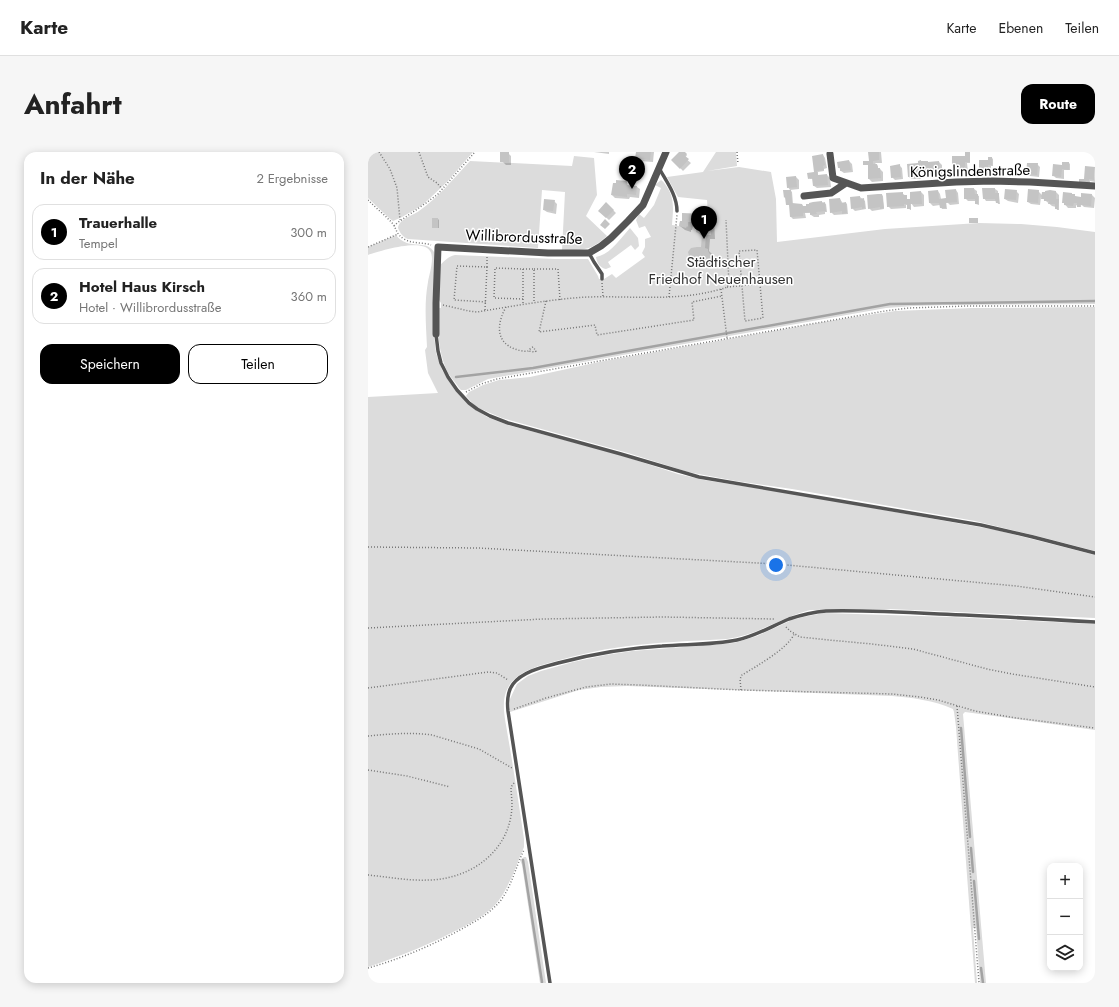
<!DOCTYPE html>
<html lang="de">
<meta charset="utf-8">
<style>
body{margin:0;font-family:Jost,sans-serif;background:#f6f6f6;color:#222}
.controls{position:absolute;right:12px;bottom:12px;display:grid;overflow:hidden;border-radius:8px;box-shadow:0 2px 10px #0003}
.controls button{width:36px;height:36px;display:grid;place-items:center;padding:0;border:0;border-bottom:1px solid #e0e0e0;background:#fff;color:#222;font:20px sans-serif}
.you{position:absolute;left:408px;top:413px;width:14px;height:14px;margin:-10px;border:3px solid #fff;border-radius:50%;background:#1a73e8;box-shadow:0 0 0 6px #1a73e833}
.badge{display:grid;place-items:center;width:26px;height:26px;border-radius:50%;background:#000;color:#fff;font-size:13px;font-weight:700}
.pin{position:absolute;translate:-50% -33px;filter:drop-shadow(0 1px 2px #0008)}
.pin::after{content:'';position:absolute;top:21px;width:14px;height:12px;background:inherit;clip-path:polygon(0 0,100% 0,50% 100%)}
.list{margin:0;padding:0;list-style:none}
h2{display:flex;justify-content:space-between;align-items:center;height:52px;margin:0;padding:0 16px;font-size:17px}
h2 small{font-size:13px;font-weight:400;color:#767676}
.list li{display:grid;grid-template-columns:26px 1fr auto;gap:12px;align-items:center;box-sizing:border-box;height:56px;margin:0 8px 8px;padding:0 8px;border:1px solid #e0e0e0;border-radius:12px}
.list b{display:block;font-size:15px;white-space:nowrap}
.list p{margin:0;font-size:13px;white-space:nowrap;color:#767676}
.list em{font-size:13px;font-style:normal;color:#767676}
.actions{display:flex;gap:8px;padding:12px 16px}
.actions a{flex:1;padding:9px 0;border:1px solid #000;border-radius:12px;text-align:center;font-size:14px;color:#000}
.actions .main{background:#000;color:#fff}
.icon{flex:none;width:22px;height:22px;fill:none;stroke:currentColor;stroke-width:2;stroke-linecap:round;stroke-linejoin:round}
.map{position:relative;flex:none;width:727px;height:831px;overflow:hidden;border-radius:12px}
header{display:flex;align-items:center;gap:24px;box-sizing:border-box;height:56px;padding:0 20px;background:#fff;border-bottom:1px solid #e0e0e0}
header strong{font-size:19px}
nav{display:flex;gap:22px;margin-inline-start:auto;font-size:14px}
.intro{display:flex;align-items:center;justify-content:space-between;box-sizing:border-box;height:96px;padding:0 24px}
h1{margin:0;font-size:28px}
.button{padding:10px 18px;border-radius:12px;background:#000;color:#fff;font-size:14px;font-weight:700}
main{display:flex;gap:24px;padding:0 24px}
aside{flex:1;background:#fff;border-radius:12px;box-shadow:0 2px 10px #0003}
.map>svg:first-child{display:block}
</style>
<header>
<strong>Karte</strong>
<nav><a>Karte</a><a>Ebenen</a><a>Teilen</a></nav>
</header>
<div class="intro"><h1>Anfahrt</h1><a class="button">Route</a></div>
<main>
<aside>
<h2>In der Nähe<small>2 Ergebnisse</small></h2>
<ul class="list">
<li><span class="badge">1</span><div><b>Trauerhalle</b><p>Tempel</p></div><em>300 m</em></li>
<li><span class="badge">2</span><div><b>Hotel Haus Kirsch</b><p>Hotel · Willibrordusstraße</p></div><em>360 m</em></li>
</ul>
<div class="actions"><a class="main">Speichern</a><a>Teilen</a></div>
</aside>
<div class="map">
<svg width="727" height="831" viewBox="0 0 727 831">
<rect width="100%" height="100%" fill="#fff"/>
<path fill="#dcdcdc" d="M0,0H105L79,30L61,47L53,54L34,65L25,69L21,66L0,46Z
M348,0H368L369,14L339,19L371,15L403,20L408,47L409,90L517,77L611,71L653,72L689,75L727,80V152L579,153L545,154L518,156L120,227L98,238H93L91,236C88,231 83,226 80,221C70,201 69,177 71,156H73V151L71,148L72,113C78,108 79,105 87,103L187,107H220L230,124L231,127H236L244,122L248,126L277,105L274,101L277,95V87L283,85L277,74L271,76L268,68L271,62L276,66L286,53L293,36L287,33L293,28C296,30 297,32 299,35C307,47 305,59 304,73L311,74L312,69H314V61L340,62L339,48L310,45L299,25L335,20Z
M206,4L226,6L229,43L218,64L239,84C222,99 216,98 194,98L197,40L174,38L170,96L40,87C35,85 32,81 30,76C31,67 44,64 51,59C70,46 86,26 102,9L204,14Z
M262,76L270,86L271,94L267,98L263,93L240,110L243,115L238,117C232,116 229,111 228,105C243,102 252,87 262,76Z
M28,83C31,87 34,89 39,91C48,94 60,90 66,100L65,173L68,201L74,218L87,238L104,255L119,265L140,273L249,302L310,322L336,328L421,341L628,378L727,403V466L521,457L442,458C426,462 413,469 398,475C386,481 373,485 359,487C324,489 288,490 253,495C231,498 209,503 188,509C170,514 145,520 138,540C133,553 138,571 140,585C146,619 151,653 156,687V695C148,713 141,737 128,752C120,761 106,769 95,775C65,791 33,804 0,815V245L70,241L60,221L57,198L59,195C58,173 56,151 60,130C61,123 67,106 62,99C54,86 12,99 0,103V95Z
M727,155V399L673,385L607,369L424,337L368,329L320,320L260,301L134,266L108,255L98,244L101,240L115,233L131,228L162,225L231,210L473,167L527,159L604,156Z
M456,461L583,465L727,472V578L597,560L595,562L618,831H612L608,776H605L609,831H607L588,575L586,560L585,557C566,548 544,546 524,544L259,534L233,535L211,538L142,560V547L149,532L160,524L173,519L205,510L238,503L264,499L366,491L389,484L424,468L435,465Z
M156,705H158L160,710L178,831H172L154,713L152,708Z"/>
<path fill="#0003" d="M226,0H241V2Z
M273,0H286L285,10L271,9L268,6Z
M313,0H316L319,3L317,6L323,11L315,19L305,8Z
M501,0H513L514,11H507L510,14V17H512L515,20V29L504,30L501,27V13H497L496,12L502,10Z
M140,1L143,4V13H138L135,10Z
M601,1L602,2V11H599L600,20H588L585,17Z
M455,3L457,6L459,16L456,17V19L450,20V24L459,23L462,26L463,35L449,36L446,34V27H442L441,26L447,20Z
M624,6L625,7V14H623V23H615L612,21Z
M481,9L484,12L485,20L476,21L473,19V17L471,16Z
M554,10H571L574,13V24L565,25L562,22H558L555,19H553V27H544L541,25Z
M271,11L272,12L270,22L273,24L272,28H268L267,27L264,28H260L257,25L264,14Z
M701,11L702,12V18H696V27L688,26L685,23L695,14Z
M669,12L672,15L671,25L662,24L659,21Z
M531,13L534,16L535,27L527,28L524,25Z
M726,16L727,30L722,29V31L713,30L717,28Z
M428,25L431,28V37L422,38L420,35Z
M259,30L260,34L269,35L272,37L271,46L262,45L261,47L247,46L244,43Z
M606,37L609,39V43L611,44V53L608,52V49H600L597,46Z
M627,37L630,39V42L631,43L632,52H630L629,49H618L616,46Z
M588,38L590,41L591,52L582,53L578,49L579,57H574L572,53L565,54L562,51L570,39L572,42L573,47H577Z
M423,39L424,40L425,52L434,53L436,55L454,50L458,52L459,60H457V62L451,63V65H446L443,63V61H437L438,66L425,67L423,65L422,53H419L418,47L417,45Z
M648,39L651,42L650,51L640,49L637,47Z
M670,39L674,43L678,40H688L691,43V58H689L688,55L684,54L673,45L672,53L663,52L660,50Z
M553,40L556,43V54L546,55L543,51V58H542L540,53H538V56L523,57L520,54L534,41L539,45V48H543Z
M514,43L515,44L516,57L504,59L501,56Z
M705,43L708,45L714,46L724,43L727,46L726,56L716,55L713,52V55H711L708,53V56H700L695,50Z
M492,45L497,49L498,57L487,59L484,56Z
M472,47L474,50L475,52L478,51L479,52L480,62L466,63L463,60Z
M186,49L189,52L188,62L179,60L176,58Z
M238,51L248,61L241,68L231,59Z
M342,64L346,68L347,87H342L341,99L344,102V104L347,109V112L341,114V115L332,113L326,108L334,96L335,85L329,79L333,78V74H325L324,78H323V80L317,78L312,74L313,70Z
M70,67L71,68V76H66L65,75Z"/>
<g fill="none" stroke-linecap="round" stroke-linejoin="round">
<path stroke="#a3a3a3" stroke-width="2.5" d="M88,225L165,216L522,152L727,149
M593,576L602,685
M603,696L605,720
M155,708L174,830
M606,729L611,787
M613,816L615,831"/>
</g>
<path fill="#c4c4c4" d="M132,0H141V11L132,10Z
M268,0H283L282,8L267,6Z
M311,0H317L319,2L317,4L321,7L312,17L303,8Z
M500,0H511V8L505,9V12H509L510,16H512L513,26L500,27V13H495V9H501Z
M597,0H602V10H597V17H584V4H597Z
M455,2L457,13L455,14L456,18L449,19L450,23L459,22L460,33L445,34L444,26L440,27L439,21L446,20L444,4Z
M620,5H624V13H620L621,21H611V8H620Z
M481,8L483,18L472,19V16H470L469,10Z
M553,8V9H560V10L571,9L572,22H561V19L554,20V18L550,19L551,24L540,25L539,12L550,11V9Z
M264,9L271,10V17L268,18V20L270,21V26H264L263,25L261,26H256L257,12L263,13Z
M694,10H701V18L694,17L693,25L684,24L685,12L694,13Z
M659,11H670L669,23L658,22Z
M532,12L533,25L523,26L522,14Z
M717,14L727,15L726,28L721,27V30H711V27H716Z
M428,24L429,35L419,36L418,25Z
M248,28L259,29V33L269,34L268,43L259,42V45L243,43L245,31H248Z
M596,36H606L607,42H610V52H607V47H596Z
M614,36H627V41H631V51H628L627,47H615Z
M588,37L589,50L578,51V56H572L571,51H561L560,39L570,38L571,47L578,46L577,38Z
M637,37L649,38L648,48L636,47Z
M660,37L671,38L670,51L659,50Z
M415,38H423L424,51L434,52L435,54H438V52H441V51L445,50L454,49V51L457,50L458,59L448,60L449,62L442,63V60L435,61V64L422,65L421,53H418L417,45L416,46Z
M682,38L688,39V47H691L690,57H687V52H680L681,49H676V47H673L674,40H677V39Z
M553,39L554,52H542L543,57H539V52H536V54L519,55L518,41L535,40V43H539V47H542V40Z
M695,40L704,41V42H707V44L713,45V41L724,42L723,54L712,53V55H709V51H706L705,54L696,53V51H694Z
M510,42H514L516,56L512,57V55L500,57L499,43Z
M492,44V47L496,46L497,56L494,57V55L483,57L482,45Z
M472,46L473,51L478,50L479,61L474,62V59L462,61L461,47Z
M176,47L187,48L185,59L175,58Z
M238,50L246,58L238,66L230,59Z
M314,61L342,63L343,83H338L337,96L340,97V99L343,104L342,107L337,110V112L326,109L321,104L320,100L323,96L329,95H333L334,83L328,80V77H332V70H320V75L319,74L318,76L311,74L312,69H314Z
M64,66H70V76H64Z
M601,66H610V71H601Z
M237,67L242,72L237,77L232,73Z"/>
<g fill="none" stroke-linecap="round" stroke-linejoin="round">
<path stroke="#777" stroke-width="1.5" stroke-dasharray="1 2" stroke-linecap="butt" d="M11,0L22,17L29,36L32,68
M51,0L60,25L69,31L74,37
M369,0L370,12
M0,48C8,56 18,64 25,72C29,78 28,82 36,87C44,92 55,90 63,93
M26,74L29,71L58,51L70,42L107,0
M0,95L30,82
M119,115V105
M155,117H166V150
M166,117H190L192,148
M234,131L235,144
M359,135L392,132L389,98L371,99L377,169L395,166L392,132
M353,137L359,186
M301,145L309,63
M155,147L126,146L127,116L155,117V153
M178,149L171,180L227,173L229,183L326,168L324,150L354,144
M75,153L101,159L109,160C146,154 183,147 220,145C252,144 283,147 315,144C329,143 343,140 357,136L359,135L361,132L358,68
M138,155C129,171 127,190 147,197C150,198 156,200 160,199C161,198 163,196 165,195L168,199L167,200L160,199
M117,158L119,115L89,114L86,148L118,150
M98,240L113,232L129,227L517,159L541,156L599,154H727
M0,395L110,396L408,412L648,434L727,445
M418,475L422,479L432,485L461,488L504,492L545,497L619,517L644,522L727,535
M0,476L175,467L295,465L406,467
M0,536L120,520L129,521L140,528
M373,538L372,527L374,523C387,515 421,496 426,482
M589,554L611,831
M146,557L178,546L218,535L243,532L271,533L373,538L524,542L552,545L570,548L607,559L648,566L727,576
M0,584C21,582 43,580 64,583L111,597L144,616
M0,618L39,624L82,635
M0,723C20,725 41,729 61,728C104,727 143,698 144,653C144,647 143,641 143,635L146,631
M0,816C36,806 72,790 104,771C115,765 125,758 133,748C144,733 148,714 156,698"/>
<path stroke="#555" stroke-width="3.5" d="M291,16C298,29 309,43 309,59
M221,101L226,110L234,122V127
M68,182L70,199L73,211L80,225L89,238L101,251L109,257L122,264L140,271L253,302L331,325L613,373L665,385L727,401
M182,831L140,559C139,550 139,540 145,532C155,519 175,515 190,511C224,502 259,496 294,494C319,492 345,493 369,488C388,484 404,474 421,467C433,463 446,460 458,459C495,458 533,460 571,462C623,464 675,467 727,470"/>
<path stroke="#555" stroke-width="7" d="M462,2L465,26L493,36L588,30L624,29L662,30L727,34
M436,44L463,41L478,31
M68,182V151L70,95L180,101H221L233,94L243,86L260,69L275,53L298,0"/>
</g>
<g text-anchor="middle" dominant-baseline="central" stroke-width="3" stroke-linejoin="round" paint-order="stroke">
<g font-size="15" fill="#000" stroke="#fff">
<text transform="translate(602 19) rotate(-1)">Königslindenstraße</text>
<text transform="translate(156 85) rotate(2)">Willibrordusstraße</text>
</g>
<g font-size="15" fill="#333" stroke="#fff">
<text x="353" y="110">Städtischer<tspan x="353" dy="17">Friedhof Neuenhausen</tspan></text>
</g>
</g>
</svg>
<div class="controls">
<button>+</button>
<button>−</button>
<button><svg class="icon" aria-label="layers" viewBox="0 0 24 24"><path d="M12 4l9 5-9 5-9-5zM3 14l9 5 9-5"/></svg></button>
</div>
<div class="you"></div>
<div class="pin badge" style="left:336px;top:87px">1</div>
<div class="pin badge" style="left:264px;top:37px">2</div>
</div>
</main>
